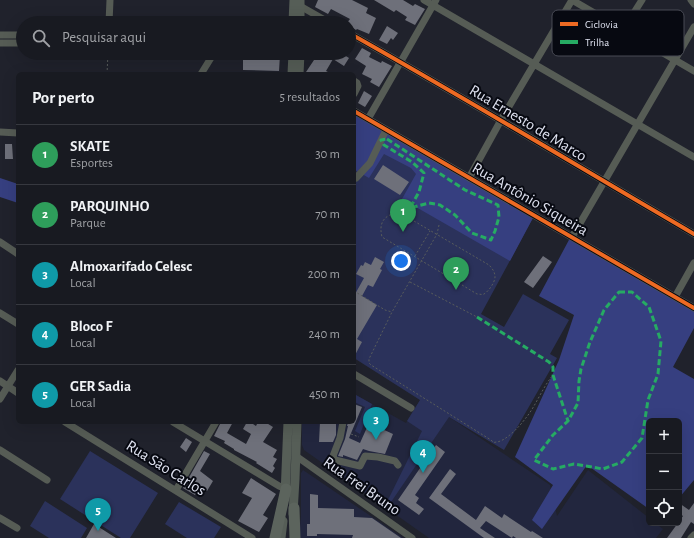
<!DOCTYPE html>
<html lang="pt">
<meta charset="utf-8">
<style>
body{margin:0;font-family:"Alegreya Sans",sans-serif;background:#25272e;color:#f1f3f6}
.controls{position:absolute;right:12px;bottom:12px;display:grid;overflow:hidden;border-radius:6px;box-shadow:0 4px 16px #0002}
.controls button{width:36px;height:36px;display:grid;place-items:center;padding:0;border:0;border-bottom:1px solid #36383f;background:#181a21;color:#f1f3f6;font:20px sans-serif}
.you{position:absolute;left:401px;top:261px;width:14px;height:14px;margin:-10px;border:3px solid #fff;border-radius:50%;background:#1a73e8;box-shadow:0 0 0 6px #1a73e833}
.badge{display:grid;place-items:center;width:26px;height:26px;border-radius:50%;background:#0f766e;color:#fff;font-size:13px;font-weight:700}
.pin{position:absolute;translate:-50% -33px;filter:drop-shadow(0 1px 2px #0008)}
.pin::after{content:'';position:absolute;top:21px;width:14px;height:12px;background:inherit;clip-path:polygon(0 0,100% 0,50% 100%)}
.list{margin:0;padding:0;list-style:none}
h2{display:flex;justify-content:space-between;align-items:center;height:52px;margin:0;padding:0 16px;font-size:17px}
h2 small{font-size:13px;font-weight:400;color:#9fa1a5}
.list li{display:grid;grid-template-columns:26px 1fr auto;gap:12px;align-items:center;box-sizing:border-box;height:60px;padding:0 16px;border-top:1px solid #36383f}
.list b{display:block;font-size:15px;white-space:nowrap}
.list p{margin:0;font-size:13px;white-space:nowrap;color:#9fa1a5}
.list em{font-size:13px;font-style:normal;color:#9fa1a5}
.icon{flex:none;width:22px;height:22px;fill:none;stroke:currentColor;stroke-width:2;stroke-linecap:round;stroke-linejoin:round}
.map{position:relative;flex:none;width:694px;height:538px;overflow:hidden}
.search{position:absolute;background:#181a21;box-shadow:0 4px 16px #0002;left:16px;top:16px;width:340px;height:44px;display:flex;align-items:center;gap:10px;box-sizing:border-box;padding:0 14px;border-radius:22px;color:#9fa1a5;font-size:15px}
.panel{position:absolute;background:#181a21;box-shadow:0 4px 16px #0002;left:16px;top:72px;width:340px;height:352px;border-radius:6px}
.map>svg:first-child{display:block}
</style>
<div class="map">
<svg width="694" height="538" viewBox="0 0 694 538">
<rect width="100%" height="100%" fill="#20222c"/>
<path fill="#22263e" d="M354,394L406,423L421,399L449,417L550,485L557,516L588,470L649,518V523H655L663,529L656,538H429L304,450L302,445V422H354Z
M303,470L403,538H299L301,516V473Z"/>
<path fill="#2b325b" d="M354,113L534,216L481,314L504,327L523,294L569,320L550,354L557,358L504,450L449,417L389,505L386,504L422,431L407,421L420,400L354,358Z
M356,395L372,404L360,434L355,431L365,407L354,402Z
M90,451L158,493L130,538H121L60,499Z
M45,501L87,528L81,538H49L30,526Z
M179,502L221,527L214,538H187L165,524Z"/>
<path fill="#363f80" d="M354,113L534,216L510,261L402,199L416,174L411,168L384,154L369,178L355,170L354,171Z
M0,178L18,184V203L0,197Z
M570,238L694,309V328L673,367L694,379V480L679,498V421H649V509L587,465L542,529L532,520L553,485L515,457L559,360L574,315L539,296Z"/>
<path fill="#6e707a" d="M318,0H352L368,8L366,13L376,18L369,34L357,29L356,30L349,25V23H347L350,19L331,9L328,14L315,7Z
M374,0H403L413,6L415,4L425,9L415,25L405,20L407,17L396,10L394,12Z
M387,26L398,33L393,40L391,38L387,44L379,40Z
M362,48L371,53L369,57L381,63L382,61L392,66L379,87L370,82L372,79L362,74L366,66L355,59Z
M306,53H341L349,58L344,66L333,59L326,71L332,74H309L306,72L314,60L306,55Z
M243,54L280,55L279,71L243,70Z
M364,91L372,96L365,107L358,103Z
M5,144H12L13,159H5Z
M383,165L409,182L400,195L374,179Z
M543,256L552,262L533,288L524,282Z
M375,257L384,262L380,269L382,270L373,287L368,285L362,296L377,305L357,339L362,342L354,357V296L364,278L356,274L361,265L363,266L365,262L371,265Z
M354,404L362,407L349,438L360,443L369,423L393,434L385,454L369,451L363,449L357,460L343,455V457L338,456L345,439L348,426H347L348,422H354Z
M221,422H233L227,433L246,444L251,434L243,429L247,422H250L256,426L258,422H265L273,427L263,442L277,450L273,457L277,459L273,466L275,468L272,473L256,463L257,462L234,450V449L224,443L225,441L214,436Z
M320,422H336V435L333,442H319Z
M186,438L192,442L186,452L180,447Z
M436,445L445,452L415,495L419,498L416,503L424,509L419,515L398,500Z
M204,451L210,454L200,471L213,481L207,491L200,486L195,495L183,488Z
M450,469L456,474L441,494L476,520L485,506L502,518L504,514L531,532L532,531L543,538H516L513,536L512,538L486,521L480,528L495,538H484L429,498Z
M251,478L276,494L263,515L268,518L259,532L238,521L252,498L242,493Z
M310,494L318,495V508L354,509V517L372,518L401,538H352L353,535L317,534V536H307V524H310Z
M679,503L689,510L694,503V524L691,522L681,538H667L683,516L679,513Z
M94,524L116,538H86Z"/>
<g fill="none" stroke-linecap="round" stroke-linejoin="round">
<path stroke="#595d5c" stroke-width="1" stroke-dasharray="2 2" stroke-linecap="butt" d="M107,74L108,53
M396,213L402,214L489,265C492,268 495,272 495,277C495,282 489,291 484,294C482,295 480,294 477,294L382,237C379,225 382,216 396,213Z
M406,216L410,208
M439,225L437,234L392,312L369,359V363L371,365L491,440C493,442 494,443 496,442C505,442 520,426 525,419C536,406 542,388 553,375
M415,256L430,231
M410,282L477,317
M354,291L385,310L392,312
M351,434L359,437"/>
<path stroke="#565c55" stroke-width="7" d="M424,0L694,157
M572,0L694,71
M691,0L694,4
M300,6L330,23
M109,23L110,0
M623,30L642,0
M349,33C465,98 579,167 694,234
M0,35H23
M0,43H23
M201,74L214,53
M354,81L357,83L358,86L354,94
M354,111L694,308
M368,119L436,0
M0,132L18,133
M356,178L370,163L386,130
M469,178L501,120L572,0
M572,237L694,27
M0,242L18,254
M675,297L694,263
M0,313L18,324
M354,374L411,408
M0,381L18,393
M0,399L18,370
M65,422L252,538
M173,422L279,486L286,489
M343,422L340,438L333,456L335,460L360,466L365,456L378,457L395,461L398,465
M0,450L47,480
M296,456L412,538
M176,490L216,422
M0,518L17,528
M691,538L694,535"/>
<path stroke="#565e57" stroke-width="9" d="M293,23L294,0
M300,23V0
M292,74L293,53
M299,74L300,53
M285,495L288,422
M293,514L295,479L297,422
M281,538L283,521"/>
<path stroke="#5c645d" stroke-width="11" d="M294,508L295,538
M275,538L286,489"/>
<path stroke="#26ab63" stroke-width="3" stroke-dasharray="6 3" stroke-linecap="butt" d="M387,139L465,190L498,205L499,217L495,231L491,240L472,233L455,215L440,205L429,203L410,208L419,192L424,173L412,162L384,145L381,140Z
M619,292H632L649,307L661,341L658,374L648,400L642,438L622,462L603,469L574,464L553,469L534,460L553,435L568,421L578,403L579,381L581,369L590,342L604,310Z
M477,317L549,362L553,367V375L568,421"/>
<g stroke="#070911" stroke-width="6">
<path id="cycleway" d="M349,33C465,98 579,167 694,234
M354,111L694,308"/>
</g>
<use href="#cycleway" stroke="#ed6a23" stroke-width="4"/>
</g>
<g text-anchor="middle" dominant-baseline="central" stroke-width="4" stroke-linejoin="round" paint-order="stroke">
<g font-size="16" fill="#dee1ef" stroke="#070911">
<text transform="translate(528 123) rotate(31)">Rua Ernesto de Marco</text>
<text transform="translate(530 199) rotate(30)">Rua Antônio Siqueira</text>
<text transform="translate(166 468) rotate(32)">Rua São Carlos</text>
<text transform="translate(362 486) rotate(35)">Rua Frei Bruno</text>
</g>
</g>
<rect x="552" y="10" width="132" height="46" rx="6" fill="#070911" stroke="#484a54" stroke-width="1"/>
<rect x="560" y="22" width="18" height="4" fill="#ed6a23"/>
<rect x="560" y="40" width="18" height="4" fill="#26ab63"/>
<g font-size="11" fill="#dee1ef">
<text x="585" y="28">Ciclovia</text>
<text x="585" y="46">Trilha</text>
</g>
</svg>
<div class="controls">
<button>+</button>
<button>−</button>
<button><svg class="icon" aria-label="locate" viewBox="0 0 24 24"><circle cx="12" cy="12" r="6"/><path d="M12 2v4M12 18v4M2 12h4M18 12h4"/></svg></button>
</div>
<div class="you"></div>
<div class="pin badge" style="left:403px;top:232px;background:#2e9e5b">1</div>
<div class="pin badge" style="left:456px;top:290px;background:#2e9e5b">2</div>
<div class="pin badge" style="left:376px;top:440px;background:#0f9aa8">3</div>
<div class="pin badge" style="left:423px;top:473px;background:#0f9aa8">4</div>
<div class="pin badge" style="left:98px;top:531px;background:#0f9aa8">5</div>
<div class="search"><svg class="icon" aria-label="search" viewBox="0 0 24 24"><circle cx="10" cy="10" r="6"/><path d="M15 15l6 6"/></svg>Pesquisar aqui</div>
<section class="panel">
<h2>Por perto<small>5 resultados</small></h2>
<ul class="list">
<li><span class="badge" style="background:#2e9e5b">1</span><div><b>SKATE</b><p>Esportes</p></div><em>30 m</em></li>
<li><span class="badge" style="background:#2e9e5b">2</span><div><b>PARQUINHO</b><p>Parque</p></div><em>70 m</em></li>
<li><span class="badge" style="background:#0f9aa8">3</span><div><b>Almoxarifado Celesc</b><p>Local</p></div><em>200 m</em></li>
<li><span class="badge" style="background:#0f9aa8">4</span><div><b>Bloco F</b><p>Local</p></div><em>240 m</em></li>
<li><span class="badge" style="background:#0f9aa8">5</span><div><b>GER Sadia</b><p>Local</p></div><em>450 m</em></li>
</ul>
</section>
</div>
